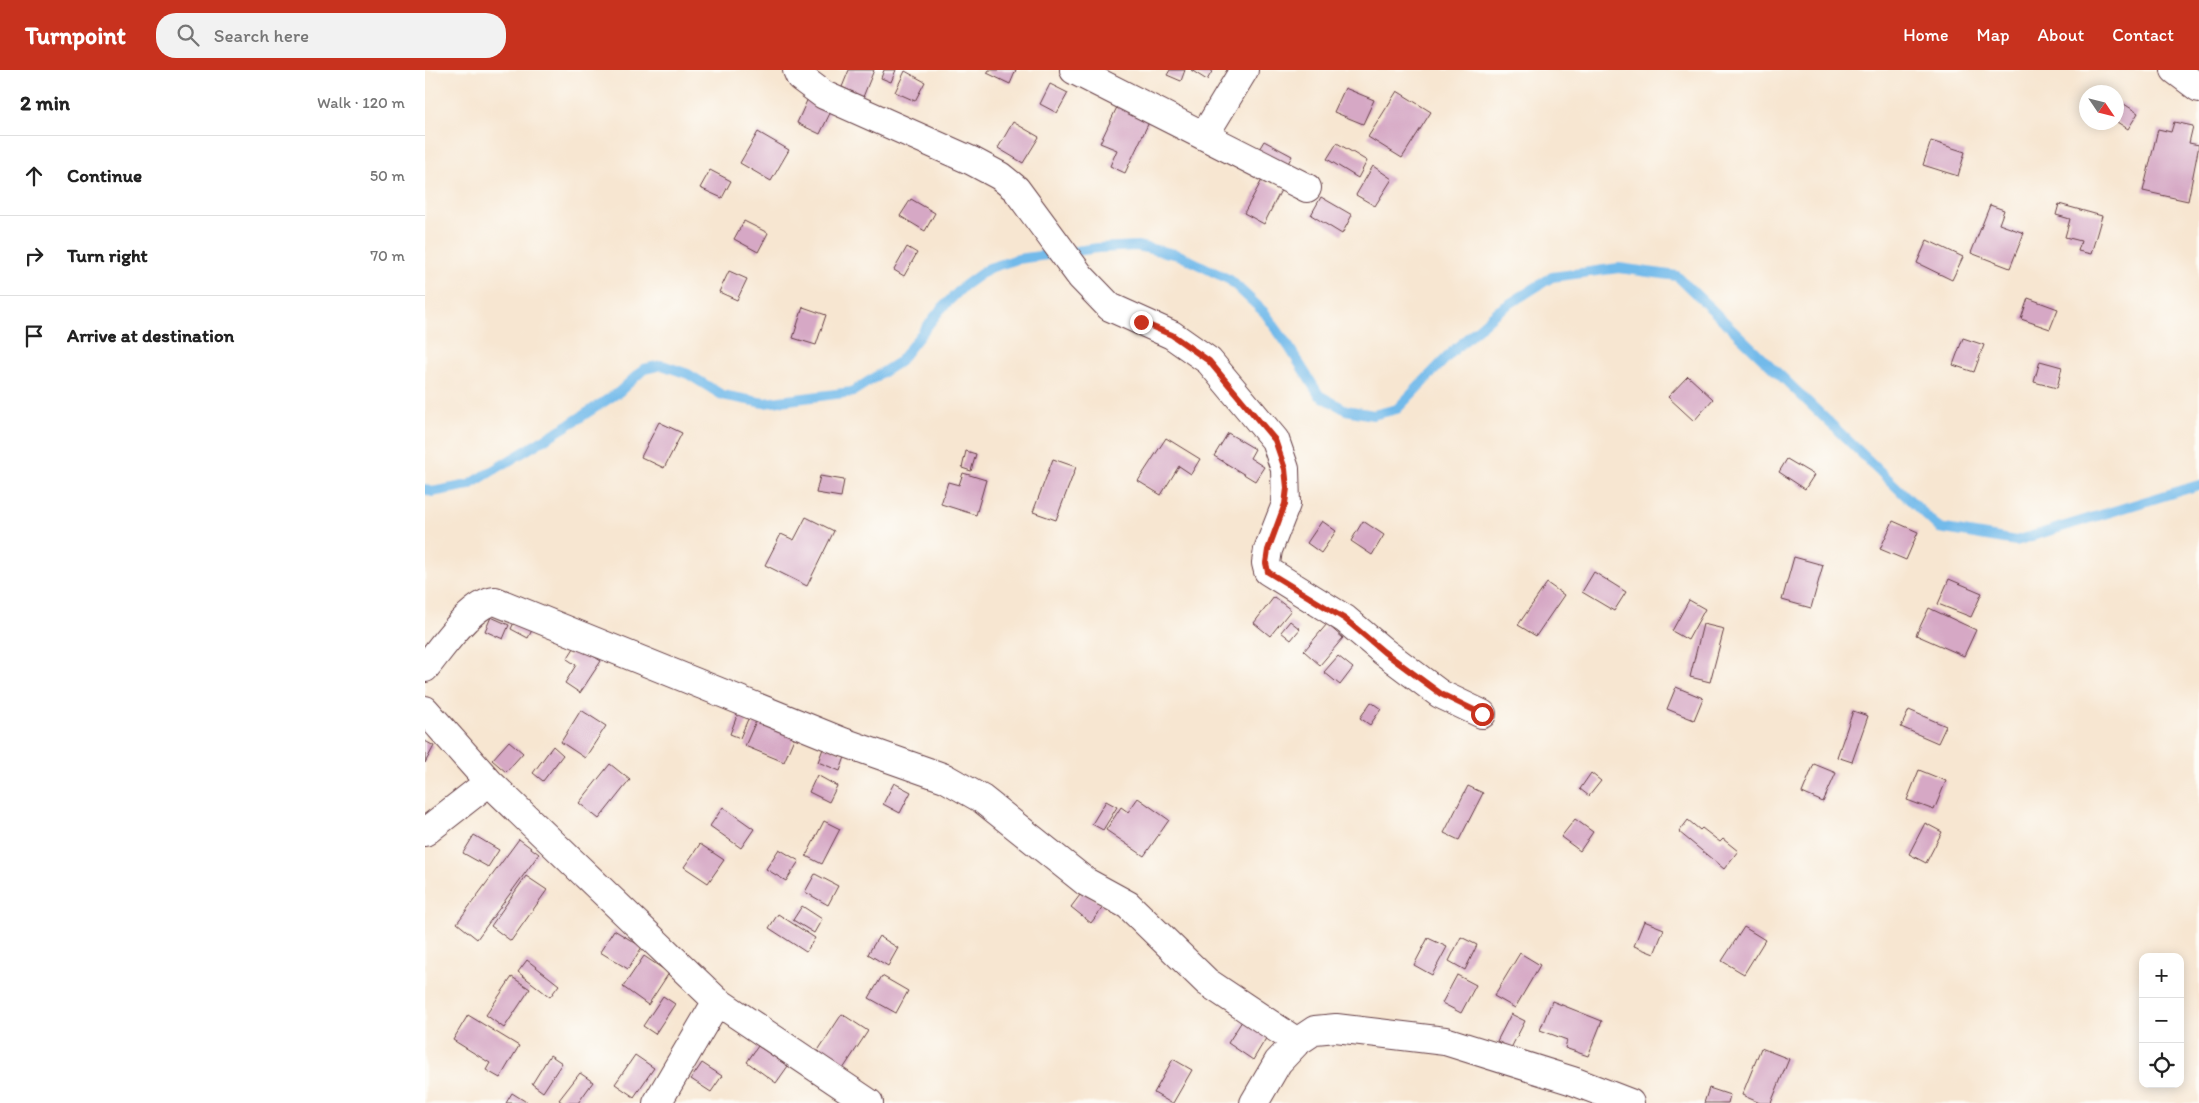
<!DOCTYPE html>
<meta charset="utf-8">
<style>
body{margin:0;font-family:Itim,sans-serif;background:#f2f2f2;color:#222}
.controls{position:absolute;right:15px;bottom:15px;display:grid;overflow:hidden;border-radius:10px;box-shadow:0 2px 12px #0003}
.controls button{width:45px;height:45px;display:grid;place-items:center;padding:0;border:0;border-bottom:1px solid #e0e0e0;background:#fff;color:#222;font:25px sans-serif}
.compass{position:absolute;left:1654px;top:15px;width:45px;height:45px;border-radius:50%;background:#fff;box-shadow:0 2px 12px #0003;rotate:125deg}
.stop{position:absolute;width:15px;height:15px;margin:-11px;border:4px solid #c8321e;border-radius:50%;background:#fff}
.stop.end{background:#c8321e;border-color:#fff;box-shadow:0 1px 5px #0008}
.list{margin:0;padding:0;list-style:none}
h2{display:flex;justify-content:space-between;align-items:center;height:65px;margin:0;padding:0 20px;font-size:21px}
h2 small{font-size:16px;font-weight:400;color:#767676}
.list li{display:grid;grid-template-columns:32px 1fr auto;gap:15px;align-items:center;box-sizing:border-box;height:80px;padding:0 20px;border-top:1px solid #e0e0e0}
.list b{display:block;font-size:19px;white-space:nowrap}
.list em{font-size:16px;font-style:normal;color:#767676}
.icon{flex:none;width:28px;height:28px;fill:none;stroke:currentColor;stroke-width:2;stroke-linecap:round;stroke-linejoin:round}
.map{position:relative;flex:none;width:1774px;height:1033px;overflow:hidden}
header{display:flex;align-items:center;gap:30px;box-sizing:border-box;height:70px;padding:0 25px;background:#c8321e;color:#fff}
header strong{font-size:24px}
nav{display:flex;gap:28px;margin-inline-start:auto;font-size:18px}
.search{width:350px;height:45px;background:#f2f2f2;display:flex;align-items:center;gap:12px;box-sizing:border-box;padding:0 18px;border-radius:20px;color:#767676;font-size:19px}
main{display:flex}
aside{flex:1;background:#fff}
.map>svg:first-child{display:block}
</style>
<header>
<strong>Turnpoint</strong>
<div class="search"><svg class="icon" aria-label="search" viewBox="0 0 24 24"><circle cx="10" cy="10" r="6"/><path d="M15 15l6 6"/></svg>Search here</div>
<nav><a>Home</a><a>Map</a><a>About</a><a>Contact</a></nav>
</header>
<main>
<aside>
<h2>2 min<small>Walk · 120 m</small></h2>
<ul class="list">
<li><svg class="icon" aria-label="ahead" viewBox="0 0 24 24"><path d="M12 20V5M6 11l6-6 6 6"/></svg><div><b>Continue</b></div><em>50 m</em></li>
<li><svg class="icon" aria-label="right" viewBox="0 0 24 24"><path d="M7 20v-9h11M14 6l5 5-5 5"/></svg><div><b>Turn right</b></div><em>70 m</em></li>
<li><svg class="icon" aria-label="arrive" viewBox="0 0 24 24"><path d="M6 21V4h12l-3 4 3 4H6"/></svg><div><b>Arrive at destination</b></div></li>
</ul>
</aside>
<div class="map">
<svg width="1774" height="1033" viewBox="0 0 1774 1033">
<rect width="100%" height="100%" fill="#fdfcf7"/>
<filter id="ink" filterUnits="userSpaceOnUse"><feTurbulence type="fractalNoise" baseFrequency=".02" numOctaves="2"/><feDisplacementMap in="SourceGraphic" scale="10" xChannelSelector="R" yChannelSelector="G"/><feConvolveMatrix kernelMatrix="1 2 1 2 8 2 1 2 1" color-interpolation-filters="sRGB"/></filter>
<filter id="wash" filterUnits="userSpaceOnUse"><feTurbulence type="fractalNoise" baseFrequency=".0096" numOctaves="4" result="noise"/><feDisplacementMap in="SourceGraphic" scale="20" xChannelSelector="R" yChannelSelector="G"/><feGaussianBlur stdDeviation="1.12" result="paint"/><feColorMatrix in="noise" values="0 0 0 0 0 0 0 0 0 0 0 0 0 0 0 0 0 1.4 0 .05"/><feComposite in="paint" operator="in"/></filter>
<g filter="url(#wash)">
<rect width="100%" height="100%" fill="#f7e6d1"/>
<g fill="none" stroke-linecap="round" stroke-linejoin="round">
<path stroke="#72baea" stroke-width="10" d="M0,419L7,422L44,415L148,352L194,322L219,299L237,295L263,304L297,325L339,333L427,322L474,292L515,240L539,216L564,198L593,189L673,178L712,176L754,185L805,210L840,243L864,277L894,325L921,340L948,345L972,339L1028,281L1073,241L1127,207L1194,198L1252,206L1514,458L1591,471L1774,415"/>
</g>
<g id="blocks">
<path fill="#d6a8c5" d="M424,0H449L438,27L417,17Z
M459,0H471L466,12L456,8Z
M564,0H591L585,14L562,3Z
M745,0H760L756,11L742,5Z
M766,0H788L782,10Z
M480,1L500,12L490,31L470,22Z
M625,14L643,23L632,43L615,34Z
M920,18L949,30L938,54L909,42Z
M972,21L1006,42L977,88L943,67Z
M384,26L408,37L395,64L372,53Z
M1696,32L1713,43L1703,59L1692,52V38Z
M693,35L725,50L700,103L685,96L692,80L675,73Z
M588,52L614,67L598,93L573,78Z
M1749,52L1768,56L1764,73L1774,75L1763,131L1718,121L1733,59L1746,62Z
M333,62L364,80L346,111L315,93Z
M839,71L867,86L861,97L833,81Z
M1506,71L1540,82L1533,106L1498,95Z
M912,73L942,91L933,108L902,89Z
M948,96L967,109L950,136L931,125Z
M285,100L306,111L297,128L275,118Z
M837,110L856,120L839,154L819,143Z
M896,127L927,145L917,164L886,145Z
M486,129L510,143L500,161L475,146Z
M1634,134L1677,146L1666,184L1653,181L1656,171L1640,167L1645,149L1631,145Z
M1565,135L1579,140L1574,154L1599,163L1585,198L1546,183Z
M319,151L343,163L333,182L309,169Z
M1502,170L1538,187L1527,210L1492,193Z
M482,177L492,183L479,206L469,200Z
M304,201L322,209L312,230L294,222Z
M1603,228L1633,239L1625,259L1596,249Z
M378,237L401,245L391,275L368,268Z
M1538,268L1559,275L1549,302L1528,295Z
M1615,291L1637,297L1632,318L1609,312Z
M1263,306L1288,329L1269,351L1243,327Z
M234,352L257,363L239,398L216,387Z
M803,363L830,379L825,388L839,397L830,411L789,386Z
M741,368L775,389L766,404L754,396L736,425L713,411Z
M541,381L551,384L546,401L537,398Z
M628,389L651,397L631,450L608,442Z
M1362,389L1389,405L1380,419L1354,402Z
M538,403L561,410L551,445L516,434L523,412L534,415Z
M395,406L419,410L416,427L391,423Z
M381,447L409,461L382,516L340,495L356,464L369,470Z
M897,451L911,461L896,483L882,473Z
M938,451L959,465L947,485L926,471Z
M1468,451L1493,462L1481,490L1455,479Z
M1369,487L1398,495L1386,538L1357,530Z
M1169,502L1201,522L1189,541L1157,522Z
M1524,509L1557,523L1546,547L1513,534Z
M1122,513L1139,525L1111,566L1093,555Z
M849,527L866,540L845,566L829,553Z
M1264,530L1280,539L1263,570L1247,561Z
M1504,538L1551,560L1539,586L1491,565Z
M66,547L84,555L78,569L60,561Z
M91,548L109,556L103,568L86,559Z
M865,551L875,559L866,570L856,562Z
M902,554L918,568L895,595L879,581Z
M1278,554L1299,559L1285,612L1265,607Z
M151,575L176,591L155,623L140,613L151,595L142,589Z
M913,586L928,598L915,615L899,602Z
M1251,617L1278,628L1269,650L1242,639Z
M946,632L956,639L945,655L935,648Z
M315,638L326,642L315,668L305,664Z
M156,640L181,656L160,688L136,672Z
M1484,640L1521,656L1513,673L1476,657Z
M1428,641L1443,646L1427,692L1412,687Z
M331,651L370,666L359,692L320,676Z
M0,671L9,676L0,693Z
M84,671L98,683L81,702L67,690Z
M128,676L138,685L118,711L108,703Z
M399,676L421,684L415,701L393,692Z
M185,694L205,710L174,749L154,733Z
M1389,694L1411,703L1398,732L1377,723Z
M1494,700L1521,711L1509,740L1482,730Z
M1166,703L1176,711L1164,726L1155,719Z
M392,705L412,716L404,732L384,722Z
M469,713L486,722L475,743L458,734Z
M1043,716L1058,723L1034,770L1019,763Z
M713,728L744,750L719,786L681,760L696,737L703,742Z
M681,731L692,737L678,760L667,754Z
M298,737L329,759L316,778L285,756Z
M1150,749L1168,762L1155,781L1136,767Z
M1263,750L1275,760L1277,758L1295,772L1298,769L1313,781L1299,799L1254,762Z
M399,751L415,759L397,794L381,786Z
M1500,753L1517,762L1501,793L1484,784Z
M49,765L74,780L63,797L38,783Z
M94,769L114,784L52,869L32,853Z
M275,774L299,790L283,813L259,797Z
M354,779L374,791L361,811L341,799Z
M390,804L413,816L403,835L380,822Z
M101,806L122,820L86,871L66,856Z
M658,821L679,836L666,853L646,837Z
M377,836L397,849L389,863L368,850Z
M353,844L390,868L381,882L344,858Z
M1219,851L1239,859L1229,884L1209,876Z
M1319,857L1340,870L1319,904L1297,891Z
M189,860L217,877L203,899L175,882Z
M454,866L473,878L463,896L443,884Z
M1036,867L1052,875L1040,900L1024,891Z
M1003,868L1022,877L1007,905L989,895Z
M1095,883L1115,895L1090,938L1069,926Z
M219,886L244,903L223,935L198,917Z
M102,890L134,915L125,927L93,902Z
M1032,905L1051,915L1036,943L1017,933Z
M457,906L483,921L471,943L444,928Z
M87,907L105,919L79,958L61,945Z
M238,926L250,934L230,964L218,956Z
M1127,931L1177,951L1163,986L1140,978L1142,970L1115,960Z
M417,944L443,961L418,999L392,982Z
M1086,944L1100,951L1086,978L1072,971Z
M43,945L94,976L75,1008L61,1000L65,993L28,970Z
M819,948L843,965L828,990L803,973Z
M333,976L363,996L351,1013L322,992Z
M1336,978L1364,989L1346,1033H1335L1317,1025Z
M125,985L137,993L118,1022L107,1014Z
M210,985L229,998L209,1027L190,1014Z
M748,989L767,1000L748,1033H746L729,1023Z
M277,993L297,1006L286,1022L266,1009Z
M155,1003L168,1012L153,1033H138L134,1030Z
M1284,1018L1305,1025L1303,1033H1279Z
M87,1023L103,1033H81Z"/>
</g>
</g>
<g filter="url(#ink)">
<use href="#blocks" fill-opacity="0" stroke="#643d44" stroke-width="1"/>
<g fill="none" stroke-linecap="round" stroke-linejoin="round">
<g stroke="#643d44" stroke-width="30">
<path id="minor" d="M372,0L375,7L399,25L547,91L575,106L591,119L656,207L685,237L747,265L784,291L850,370L860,399L861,434L843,480L841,493L843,501L920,549L959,582L1015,624L1057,644
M649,0L882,118
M1750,0L1774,18
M779,66L819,0
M0,598C15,580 46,533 70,531L418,672L520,708L557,729L661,812L703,835L782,912L872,972
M0,640L64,712L292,931L444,1033
M0,762L64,712
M232,1033L292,931
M829,1033L853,992L872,972L890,960L911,958L1020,971L1148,1011L1205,1033"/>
</g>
<use href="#minor" stroke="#fff" stroke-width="28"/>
</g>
</g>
<g fill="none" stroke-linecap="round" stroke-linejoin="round" filter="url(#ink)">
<path stroke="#c8321e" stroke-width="6" d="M716,252L747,265L784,291L850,370L860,399L862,418L860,434L843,480L841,493L843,502L920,549L959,582L1016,624L1057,644"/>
</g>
</svg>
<div class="controls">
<button>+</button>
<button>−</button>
<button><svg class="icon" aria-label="locate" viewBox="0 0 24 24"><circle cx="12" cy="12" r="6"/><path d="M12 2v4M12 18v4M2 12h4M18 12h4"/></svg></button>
</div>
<svg class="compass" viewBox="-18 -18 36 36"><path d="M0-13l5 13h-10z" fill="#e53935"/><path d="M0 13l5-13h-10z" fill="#767676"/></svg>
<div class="stop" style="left:1057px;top:644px"></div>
<div class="stop end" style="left:716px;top:252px"></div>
</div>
</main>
